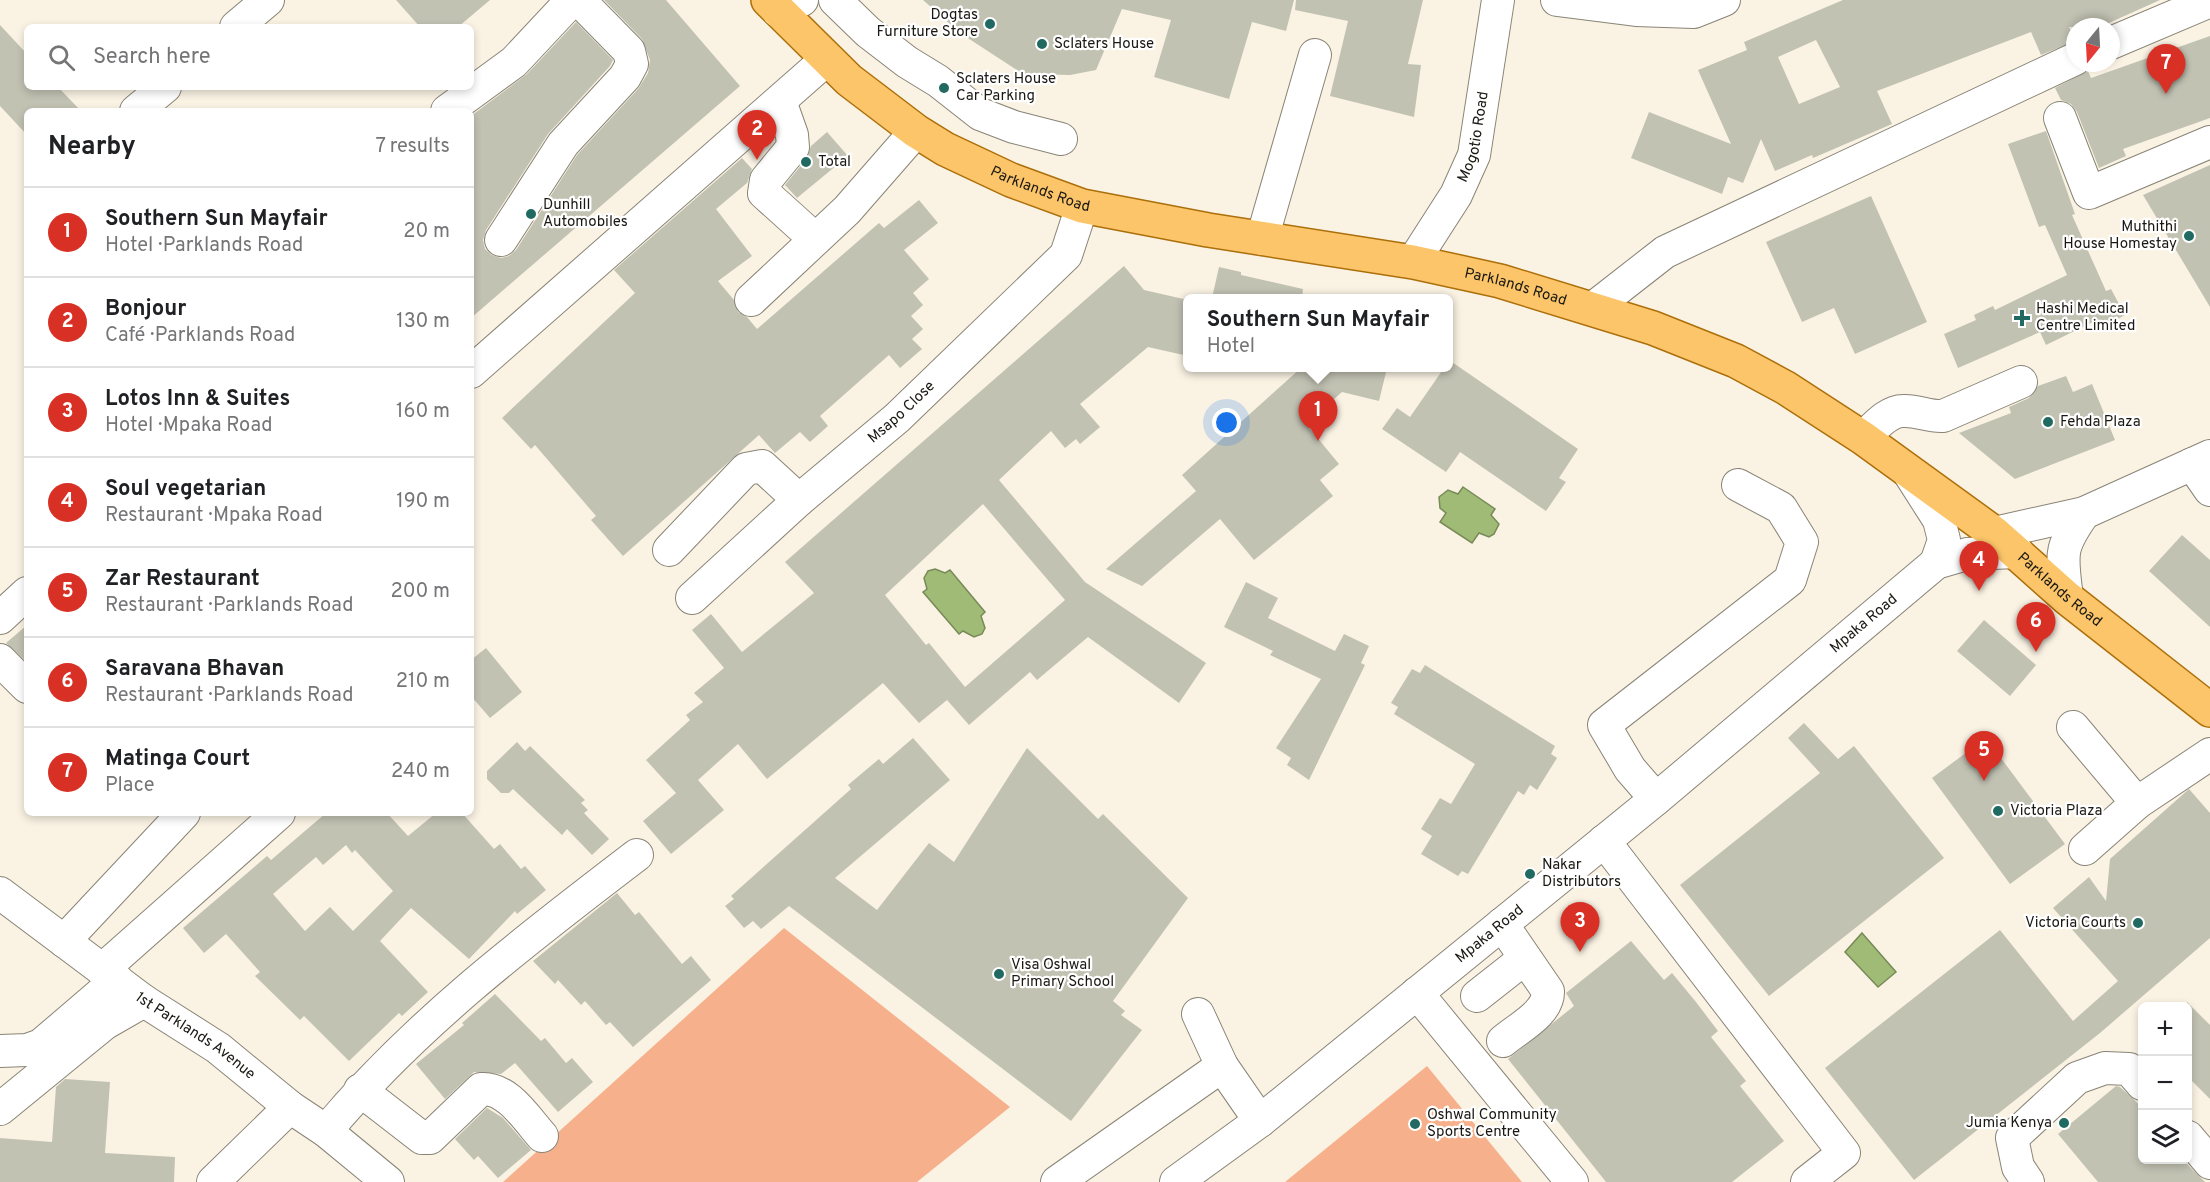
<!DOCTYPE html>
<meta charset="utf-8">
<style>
body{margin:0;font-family:Overpass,sans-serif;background:#f6f6f6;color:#202124}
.controls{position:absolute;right:18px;bottom:18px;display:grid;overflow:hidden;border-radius:9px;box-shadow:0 3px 9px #0003}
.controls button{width:54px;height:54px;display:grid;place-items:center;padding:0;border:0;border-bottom:2px solid #e0e0e0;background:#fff;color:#202124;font:30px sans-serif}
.compass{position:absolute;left:2066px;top:18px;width:54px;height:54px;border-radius:50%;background:#fff;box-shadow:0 3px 9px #0003;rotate:198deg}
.you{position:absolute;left:1227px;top:423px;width:21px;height:21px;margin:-15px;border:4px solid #fff;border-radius:50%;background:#1a73e8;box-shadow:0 0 0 9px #1a73e833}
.badge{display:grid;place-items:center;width:39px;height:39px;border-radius:50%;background:#d93025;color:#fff;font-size:20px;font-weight:700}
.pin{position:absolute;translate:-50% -50px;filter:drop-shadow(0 2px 3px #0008)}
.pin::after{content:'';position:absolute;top:32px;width:21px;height:18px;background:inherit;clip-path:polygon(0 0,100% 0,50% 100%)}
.popup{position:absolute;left:1183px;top:294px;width:270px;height:78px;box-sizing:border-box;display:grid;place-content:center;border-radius:9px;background:#fff;filter:drop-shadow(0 2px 4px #0005);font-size:20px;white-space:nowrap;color:#757577}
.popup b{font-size:22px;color:#202124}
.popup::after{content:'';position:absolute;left:50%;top:100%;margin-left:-12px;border:12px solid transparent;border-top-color:#fff}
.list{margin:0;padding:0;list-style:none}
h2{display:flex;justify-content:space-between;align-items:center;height:78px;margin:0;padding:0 24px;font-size:26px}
h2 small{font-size:20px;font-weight:400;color:#757577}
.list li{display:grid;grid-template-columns:39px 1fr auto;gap:18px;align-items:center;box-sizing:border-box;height:90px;padding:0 24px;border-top:2px solid #e0e0e0}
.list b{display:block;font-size:22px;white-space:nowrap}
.list p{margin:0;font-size:20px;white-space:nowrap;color:#757577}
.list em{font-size:20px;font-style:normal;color:#757577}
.icon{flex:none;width:33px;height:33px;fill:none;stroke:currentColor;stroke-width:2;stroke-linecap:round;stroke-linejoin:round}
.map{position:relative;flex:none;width:2210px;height:1182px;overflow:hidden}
.search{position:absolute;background:#fff;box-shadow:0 3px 9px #0003;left:24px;top:24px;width:450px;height:66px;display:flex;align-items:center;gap:15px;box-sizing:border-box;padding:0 21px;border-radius:9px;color:#757577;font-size:22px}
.panel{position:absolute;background:#fff;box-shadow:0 3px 9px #0003;left:24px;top:108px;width:450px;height:708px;border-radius:9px}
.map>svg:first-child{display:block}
</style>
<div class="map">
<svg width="2210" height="1182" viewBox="0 0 2210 1182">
<rect width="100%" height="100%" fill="#faf3e4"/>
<path fill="#f6b18c" d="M784,928L1010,1107L917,1182H503Z
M1427,1066L1522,1182H1285Z"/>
<path fill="#a0bb76" stroke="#788a58" stroke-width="1.5" d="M1463,487L1495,509L1491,515L1499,524L1494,534L1489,537L1479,533L1472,543L1440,522L1446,513L1440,508L1439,497L1448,490L1458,494Z
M935,569L945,573L950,570L985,612L981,616L985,628L982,634L974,637L963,631L959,634L923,592L927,589L924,578L928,571Z
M1862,933L1896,972L1878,987L1845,952Z"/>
<path fill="#c2c2b3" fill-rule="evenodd" d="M396,0H490L458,27H420Z
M604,0H666L740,86L471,318V116L527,74L576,22L613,60L610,66L548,134L486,230L483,240L485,249L492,255L501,258L509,256L516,250L577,155L638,89L648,73L650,60L642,39Z
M923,0H1294L1286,31L1252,22L1229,99L1154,77L1171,20L1122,9L1096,70L1070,75L1023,74L960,33Z
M1296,0H1423L1408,64L1421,65L1414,117L1330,96L1348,21L1295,10Z
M1843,0H2160L2100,27H2069L2075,41L2041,55L2031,32L1877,91L1892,124L1813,158L1812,155L1775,171L1761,139L1743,183L1728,177L1722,194L1631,158L1649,112L1731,144L1698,70L1747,50L1744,42ZM1816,40L1840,87L1799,104L1778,57Z
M0,25L27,54V87H58L81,111H27V135L0,106Z
M2210,36V118L2123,149L2126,156L2099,168L2077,112L2071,104L2061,100L2055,88L2088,71L2091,78Z
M2046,131L2075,214L2072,215L2106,291L2111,289L2125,315L2097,330L2093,322L2046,345L2040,332L1958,368L1944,334L1976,320L1974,315L1993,306L1995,310L2067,275L2045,225L2039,227L2008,144Z
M827,132L848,156L797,198L785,185L807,158L811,146Z
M742,158L752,169L747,183L716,209L752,256L718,281L734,300L738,312L747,317L757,329L879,223L884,228L919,200L938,223L904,250L929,279L913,293L923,305L911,316L923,329L912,339L922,349L900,368L889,355L820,416L828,426L810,442L800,432L775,453L759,435L623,556L591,520L596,516L535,445L531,449L502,418L635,293L614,270Z
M2210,165V307L2143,195Z
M1871,196L1927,322L1855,354L1834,308L1802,322L1766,242Z
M1124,266L1144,290L1188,300V356L1148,347L1080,404L1100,427L1080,444L1076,439L1065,448L1051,431L999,480L1085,582L1206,663L1179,703L1088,637L1037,680L1030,672L969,725L947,700L919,723L883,683L767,779L738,744L698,780L724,810L671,854L643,821L676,793L646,760L690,720L686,715L703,702L694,693L724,668L692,630L711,614L742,652L814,593L785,562ZM983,504L1065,600L965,687L929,643L926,645L885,595Z
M1219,267L1241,272V275L1303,289L1302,298H1212Z
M1449,360L1578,449L1559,478L1566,482L1546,511L1460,452L1446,472L1382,429L1397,408L1410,417L1444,368H1449Z
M1301,368H1387L1379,401L1342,392L1306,424L1339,464L1320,480L1333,496L1254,560L1220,519L1142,586L1106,569L1196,491L1182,475Z
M2066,376L2073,392L2092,384L2115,440L2015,479L1959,433L2011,413L2009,407L2029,398L2038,386Z
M2182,535L2210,560V627L2149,571Z
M1246,582L1278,598L1268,618L1335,651L1344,634L1369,646L1361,663L1365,665L1309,780L1287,765L1291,758L1276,748L1321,679L1270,655L1273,651L1224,627Z
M1984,620L2036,665L2010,696L1957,651Z
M27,625V662L6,643Z
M486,648L522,692L490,718L471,696V660Z
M1425,665L1555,746L1551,754L1557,758L1537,790L1530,785L1524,795L1518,791L1468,874L1462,871L1458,876L1421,854L1432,836L1421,829L1440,798L1451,804L1475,764L1394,714L1398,707L1391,703L1412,669L1420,673Z
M1804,723L1838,759L1854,746L1944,858L1769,996L1680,885L1820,773L1788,738Z
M913,738L950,780L835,878L877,910L929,843L954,862L1027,748L1098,819L1103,814L1188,898L1113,1001L1125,1011L1121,1015L1142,1030L1071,1121L789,906L761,929L753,921L744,928L725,906L734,899L731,896L851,789L848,785L879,759L883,764Z
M1986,738L2065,844L2010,884L1932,778Z
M517,742L525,751L530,746L585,800L581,803L588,810L584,813L609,839L592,855L567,829L562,835L513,789L509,793H501L487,779V771Z
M2189,789L2210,813V938L2100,1033L1914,1180L1825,1068L2000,930L2073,1021L2118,981L2053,908L2089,877L2106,901L2110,859Z
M326,813H387L408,836L436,813H462L494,849L500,844L521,869L525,866L546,890L517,914L515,911L469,959L411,908L380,941L428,992L402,1016L399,1013L349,1061L304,1016L300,1020L255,976L260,972L226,934L204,953L183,928L267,856L271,860ZM346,845L352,853L355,850L393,891L353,931L330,907L305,931L273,894L316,857L323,865Z
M617,893L635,915L639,912L682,964L691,956L711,980L633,1047L610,1022L606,1025L585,1001L581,1005L558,980L555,984L533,961Z
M1631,941L1664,980L1672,973L1696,1002L1718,1031L1711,1037L1746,1081L1740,1086L1784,1141L1732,1182H1606L1508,1059L1574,1006L1566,993Z
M495,994L541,1041L545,1038L566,1063L572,1058L593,1082L558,1112L515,1063L501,1074L474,1072L445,1099L416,1064L464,1025L462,1023Z
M2187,1002L2210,1025V1099L2187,1076Z
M65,1079L110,1082L105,1153L175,1157L174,1182H0V1138L52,1142L56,1087Z
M2116,1086L2120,1087L2142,1107V1160H2183L2205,1182H2098L2058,1134Z
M487,1108L503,1118L531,1150L498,1178L478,1156L474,1160L455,1139Z"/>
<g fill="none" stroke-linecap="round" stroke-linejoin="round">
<g stroke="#898476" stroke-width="34">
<g id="minor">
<path d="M835,0L868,32L907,62L938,81L980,114L1014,127L1061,139"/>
<path d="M1557,0L1636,10L1694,12L1724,0"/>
<path d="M778,11L802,0"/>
<path d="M236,27L268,0"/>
<path d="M2111,43L2210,1"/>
<path d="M780,101L792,135L793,147L766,180L764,193L815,239"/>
<path d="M136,111L165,87"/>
<path d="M447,111L514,62L572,0"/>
<path d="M2060,118L2089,193L2210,142"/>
<path d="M1262,239L1315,55"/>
<path d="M501,240L563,144L625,77L632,64L629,51L579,0"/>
<path id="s1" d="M1413,262L1456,195L1474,155L1498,0"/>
<path d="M751,300L847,210L916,131"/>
<path d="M1592,309L1665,252L2075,59"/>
<path d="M471,372L827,59"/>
<path d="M1863,438C1874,428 1887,411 1903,411C1917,410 1929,417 1943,416L2021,382"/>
<path d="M2192,464L2210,490"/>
<path d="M1909,473L1939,520L1944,540L1936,563"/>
<path d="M1994,533L2084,513L2210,456"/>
<path d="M669,550L746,469L762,466L799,500"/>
<path id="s2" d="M692,598L799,500L897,418L1066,255L1082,206"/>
<path d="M2067,598C2062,554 2058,550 2084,513"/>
<path d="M0,618L27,593"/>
<path d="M0,660L27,687"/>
<path d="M2073,727L2137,803"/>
<path d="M1656,799L1630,769L1604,725L1790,580L1802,542L1781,508L1738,485"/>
<path d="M1604,841L1844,1153L1807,1182"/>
<path d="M2085,849L2137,803L2210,754"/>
<path id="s3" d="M0,893L144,1001L218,1048L290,1107L326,1131L388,1182"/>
<path d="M1502,924L1548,991C1549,1013 1518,1028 1503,1041"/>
<path d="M64,941L184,813"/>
<path d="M102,970L279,813"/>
<path d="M1417,993L1572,1182"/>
<path d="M1477,996L1524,959"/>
<path d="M1198,1014L1222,1066L1260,1121"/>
<path d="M0,1051L27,1050L41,1045L117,980"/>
<path d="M360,1090L422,1138H430L481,1089C507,1087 526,1118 542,1136"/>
<path d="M0,1109L104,1024L144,1001"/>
<path d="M326,1131C415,1024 527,939 637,855"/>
<path d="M2188,1137L2210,1163"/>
<path d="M213,1182L290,1107"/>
<path d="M1057,1182L1222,1066"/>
<path id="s4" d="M1176,1182L1260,1121L1656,799L1936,563L1967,554L2017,552"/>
<path d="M2028,1182L2018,1167L2012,1138L2077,1078L2105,1068L2129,1069L2142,1084"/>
</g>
</g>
<g stroke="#ac6f0a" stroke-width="36">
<g id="major">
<path id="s5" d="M768,0L849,80L916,131L945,149L1011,180L1082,206L1208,230L1413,262L1500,281L1653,328L1736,361L1786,388L1863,438L1994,533L2067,598L2210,710"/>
</g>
</g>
<use href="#minor" stroke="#fff" stroke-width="32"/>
<use href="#major" stroke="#fcc569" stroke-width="33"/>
</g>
<g fill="#216a61" stroke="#fff" stroke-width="2">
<circle cx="990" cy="24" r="6"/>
<circle cx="1042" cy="44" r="6"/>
<circle cx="944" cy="88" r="6"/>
<circle cx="806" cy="162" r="6"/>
<circle cx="531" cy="214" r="6"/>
<circle cx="2189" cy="236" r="6"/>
<path d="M2019 309h6v6h6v6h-6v6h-6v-6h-6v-6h6z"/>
<circle cx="2048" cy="422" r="6"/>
<circle cx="1998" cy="811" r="6"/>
<circle cx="1530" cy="874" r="6"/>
<circle cx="2138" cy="923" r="6"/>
<circle cx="999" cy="974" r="6"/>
<circle cx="2064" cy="1123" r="6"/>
<circle cx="1415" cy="1124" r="6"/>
</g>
<g text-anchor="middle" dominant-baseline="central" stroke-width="4.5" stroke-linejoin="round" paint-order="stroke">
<g font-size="15" fill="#1a1813" stroke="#fff" text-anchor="start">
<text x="978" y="15" text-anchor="end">Dogtas<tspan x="978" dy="17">Furniture Store</tspan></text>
<text x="1054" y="44">Sclaters House</text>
<text x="956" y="79">Sclaters House<tspan x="956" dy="17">Car Parking</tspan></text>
<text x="818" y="162">Total</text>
<text x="543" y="205">Dunhill<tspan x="543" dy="17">Automobiles</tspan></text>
<text x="2177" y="227" text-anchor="end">Muthithi<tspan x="2177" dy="17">House Homestay</tspan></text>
<text x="2036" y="309">Hashi Medical<tspan x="2036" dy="17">Centre Limited</tspan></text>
<text x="2060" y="422">Fehda Plaza</text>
<text x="2010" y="811">Victoria Plaza</text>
<text x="1542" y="865">Nakar<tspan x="1542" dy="17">Distributors</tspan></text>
<text x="2126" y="923" text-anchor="end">Victoria Courts</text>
<text x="1011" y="965">Visa Oshwal<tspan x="1011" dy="17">Primary School</tspan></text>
<text x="1427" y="1115">Oshwal Community<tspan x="1427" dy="17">Sports Centre</tspan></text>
<text x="2052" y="1123" text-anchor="end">Jumia Kenya</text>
</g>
<g font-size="15" fill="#1a1813" stroke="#fff">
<text stroke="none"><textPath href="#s1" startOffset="141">Mogotio Road</textPath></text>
<text stroke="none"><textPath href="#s5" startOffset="336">Parklands Road</textPath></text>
<text stroke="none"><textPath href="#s5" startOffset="822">Parklands Road</textPath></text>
<text stroke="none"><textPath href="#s2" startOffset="280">Msapo Close</textPath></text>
<text stroke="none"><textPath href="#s5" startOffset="1452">Parklands Road</textPath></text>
<text stroke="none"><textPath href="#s4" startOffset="886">Mpaka Road</textPath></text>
<text stroke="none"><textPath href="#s4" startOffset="400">Mpaka Road</textPath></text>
<text stroke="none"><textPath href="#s3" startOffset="242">1st Parklands Avenue</textPath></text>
</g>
</g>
</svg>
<div class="controls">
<button>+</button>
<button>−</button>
<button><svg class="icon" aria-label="layers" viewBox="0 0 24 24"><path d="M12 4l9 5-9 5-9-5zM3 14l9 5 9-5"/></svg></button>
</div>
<svg class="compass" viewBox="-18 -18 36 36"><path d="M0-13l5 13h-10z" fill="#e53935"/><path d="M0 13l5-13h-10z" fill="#757577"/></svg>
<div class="you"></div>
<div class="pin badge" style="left:1318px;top:441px">1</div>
<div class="popup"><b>Southern Sun Mayfair</b>Hotel</div>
<div class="pin badge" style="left:757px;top:160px">2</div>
<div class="pin badge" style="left:1580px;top:952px">3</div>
<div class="pin badge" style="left:1979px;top:591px">4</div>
<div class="pin badge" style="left:1984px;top:781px">5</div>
<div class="pin badge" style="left:2036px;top:652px">6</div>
<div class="pin badge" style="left:2166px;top:94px">7</div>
<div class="search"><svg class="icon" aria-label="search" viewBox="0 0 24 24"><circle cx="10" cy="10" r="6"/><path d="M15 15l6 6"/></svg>Search here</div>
<section class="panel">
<h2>Nearby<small>7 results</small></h2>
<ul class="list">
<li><span class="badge">1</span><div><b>Southern Sun Mayfair</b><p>Hotel · Parklands Road</p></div><em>20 m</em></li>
<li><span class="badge">2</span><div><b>Bonjour</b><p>Café · Parklands Road</p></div><em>130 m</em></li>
<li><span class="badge">3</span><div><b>Lotos Inn &amp; Suites</b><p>Hotel · Mpaka Road</p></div><em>160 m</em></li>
<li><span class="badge">4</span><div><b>Soul vegetarian</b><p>Restaurant · Mpaka Road</p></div><em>190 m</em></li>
<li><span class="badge">5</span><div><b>Zar Restaurant</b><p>Restaurant · Parklands Road</p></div><em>200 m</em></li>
<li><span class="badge">6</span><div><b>Saravana Bhavan</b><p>Restaurant · Parklands Road</p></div><em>210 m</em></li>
<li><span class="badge">7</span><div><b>Matinga Court</b><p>Place</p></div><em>240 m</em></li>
</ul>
</section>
</div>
